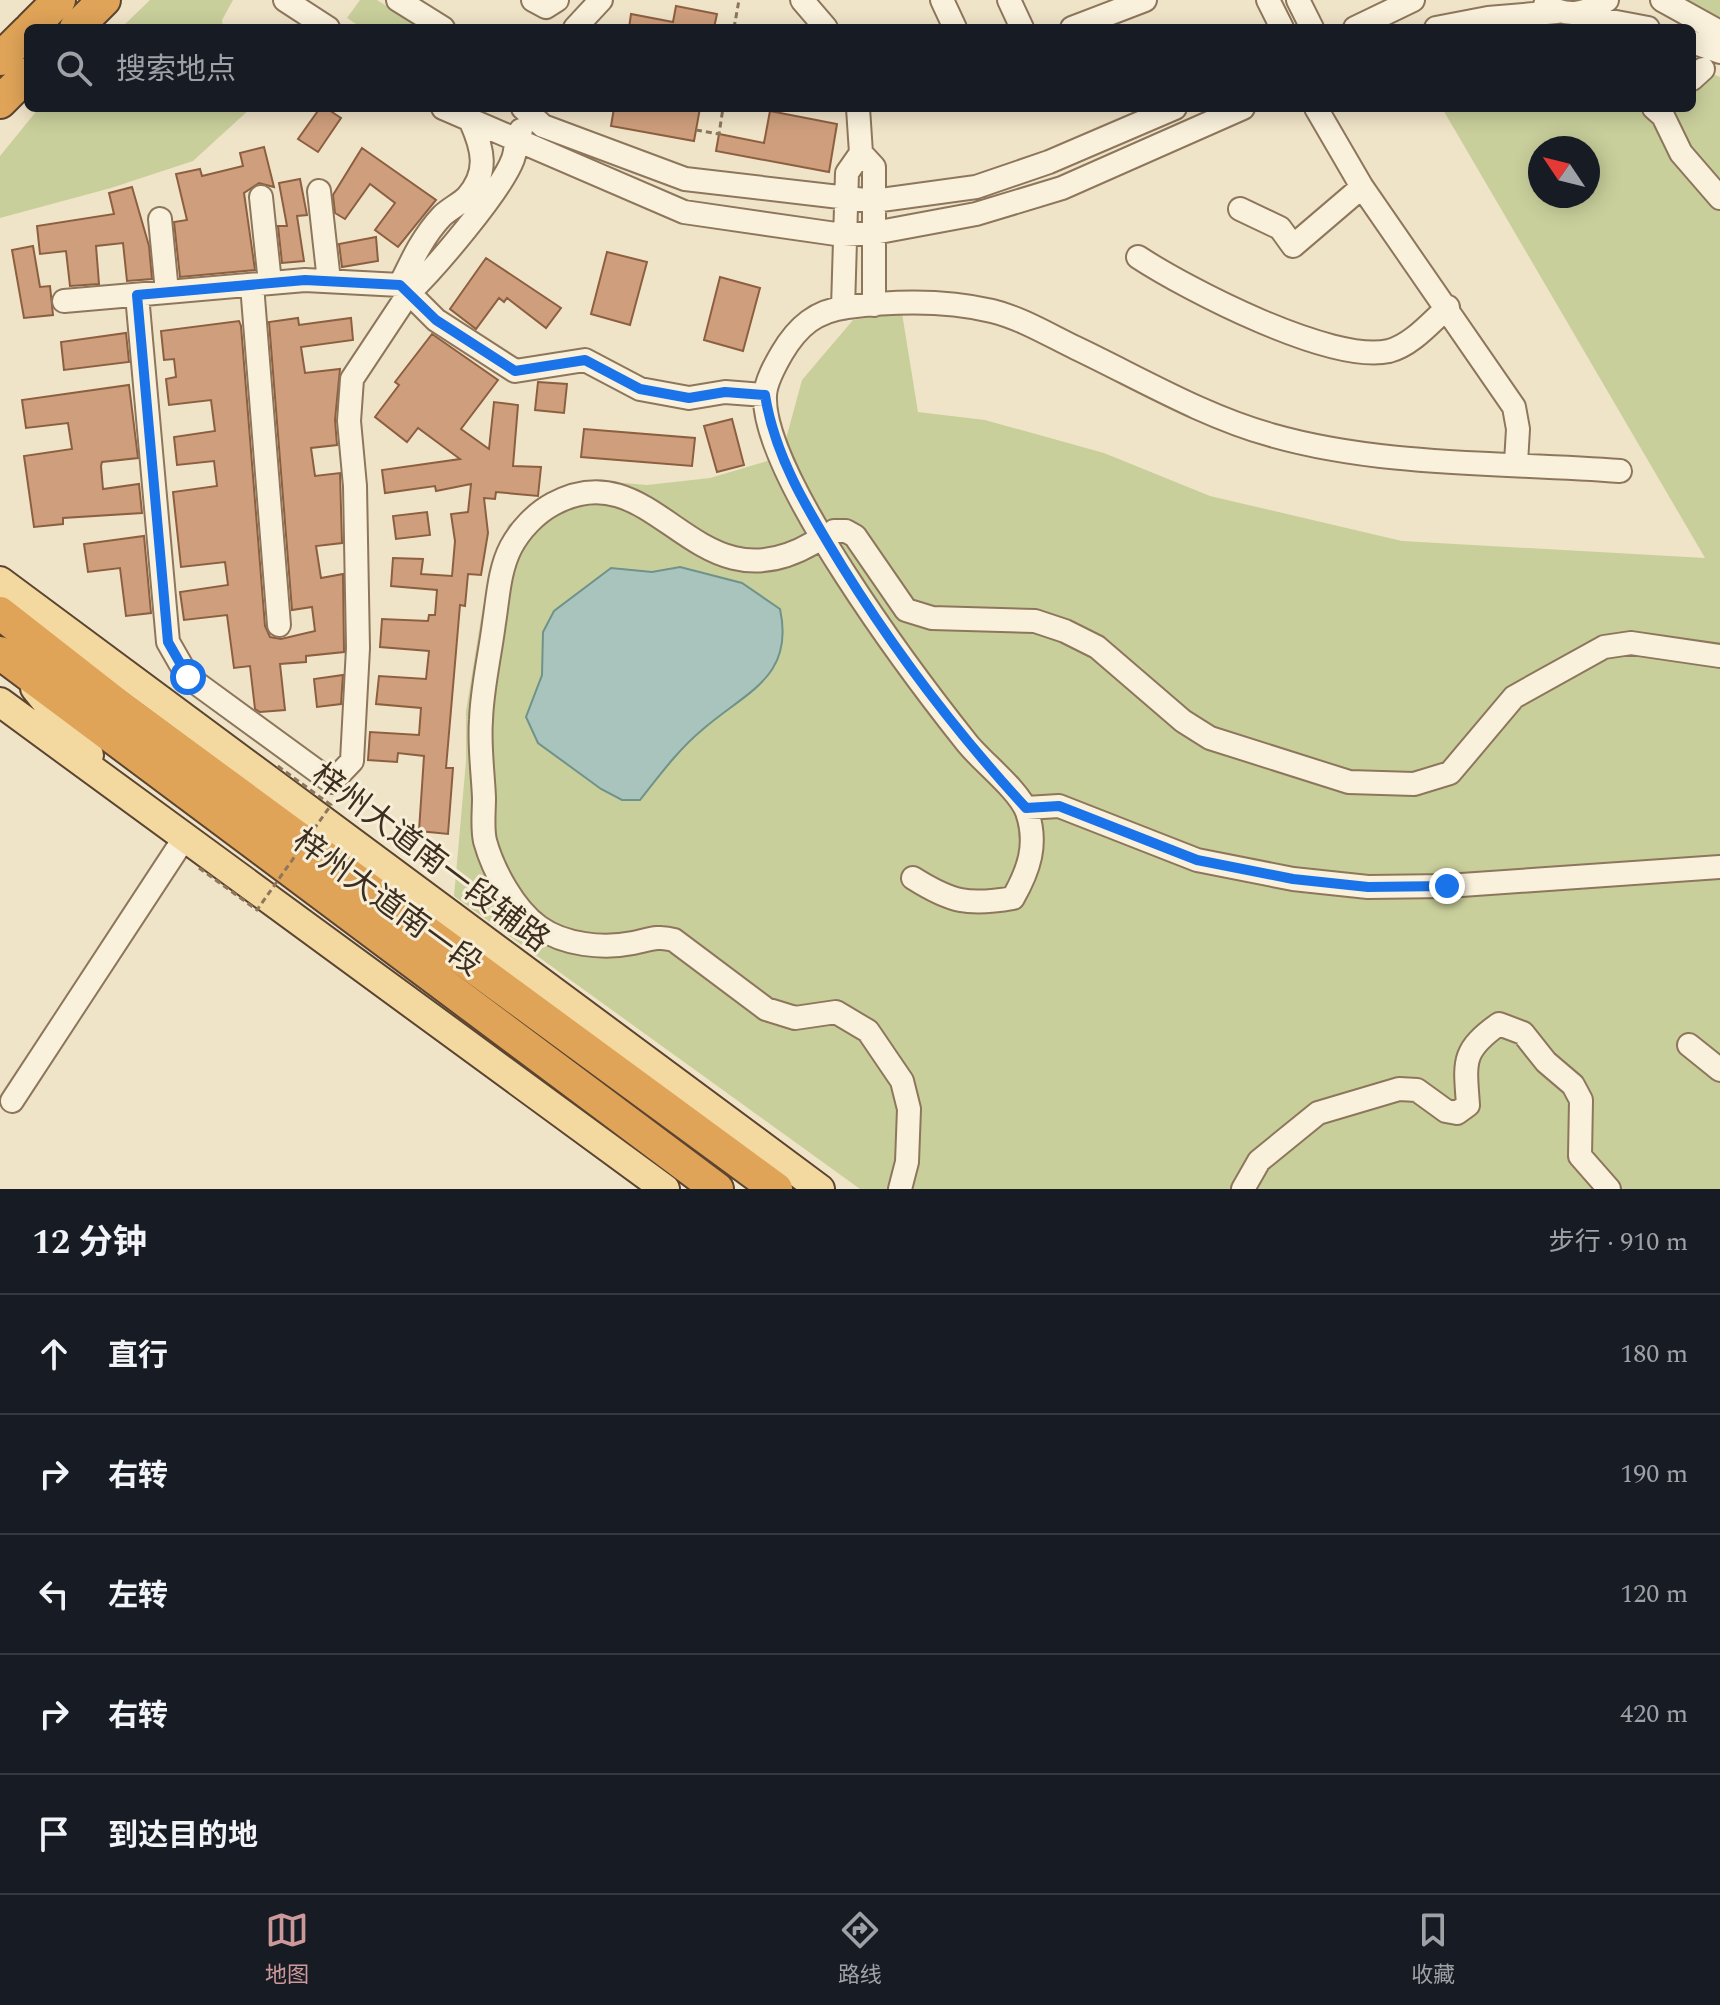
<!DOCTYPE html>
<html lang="zh">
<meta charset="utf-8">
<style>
body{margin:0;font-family:Spectral,"Noto Sans SC",serif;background:#242831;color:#f1f3f6}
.compass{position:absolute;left:1528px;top:136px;width:72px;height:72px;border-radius:50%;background:#171b24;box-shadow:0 4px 20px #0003;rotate:305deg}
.stop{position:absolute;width:24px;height:24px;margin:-18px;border:6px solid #1a73e8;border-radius:50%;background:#fff}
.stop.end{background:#1a73e8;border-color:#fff;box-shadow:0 2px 8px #0008}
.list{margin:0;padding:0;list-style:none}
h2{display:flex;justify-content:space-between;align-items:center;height:104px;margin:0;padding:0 32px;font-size:34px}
h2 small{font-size:26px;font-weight:400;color:#9ea1a6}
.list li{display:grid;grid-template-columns:52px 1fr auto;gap:24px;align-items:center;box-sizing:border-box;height:120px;padding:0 32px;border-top:2px solid #363941}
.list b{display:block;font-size:30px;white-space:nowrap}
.list em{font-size:26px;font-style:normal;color:#9ea1a6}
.icon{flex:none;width:44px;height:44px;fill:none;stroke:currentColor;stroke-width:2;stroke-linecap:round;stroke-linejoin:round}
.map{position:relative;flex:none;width:1720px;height:1189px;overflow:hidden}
.search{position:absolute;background:#171b24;box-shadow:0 4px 20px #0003;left:24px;right:24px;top:24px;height:88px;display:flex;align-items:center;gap:20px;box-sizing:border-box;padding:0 28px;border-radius:12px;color:#9ea1a6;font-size:30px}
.sheet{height:704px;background:#171b24}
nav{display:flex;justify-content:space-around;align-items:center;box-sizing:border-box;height:112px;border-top:2px solid #363941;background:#171b24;font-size:22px;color:#9ea1a6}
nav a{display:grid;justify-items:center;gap:4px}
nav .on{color:#cc999b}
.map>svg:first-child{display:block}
</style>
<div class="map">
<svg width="1720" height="1189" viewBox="0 0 1720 1189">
<rect width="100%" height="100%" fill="#f0e4c8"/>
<path fill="#c9cf9b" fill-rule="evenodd" d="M150,0H233L222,20L223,28H121Z
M360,0H377L422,28H362L347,18Z
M1677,0H1720V26Z
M1692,65L1720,77V1189H860L454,896L466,761V711L483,606L508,525L551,495L601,481L647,485L710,478L781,457L802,380L853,320L902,313L918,412L985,420L1104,453L1210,496L1402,541L1705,558L1442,108H1692ZM1540,148H1588V196H1540Z
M39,108H251L193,161L111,188L0,218V156Z"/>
<path fill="#a9c4bc" stroke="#6f938a" stroke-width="2" d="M680,567L742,583L780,609C795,678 745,692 702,730C678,750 659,776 640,800H622L601,789L538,743L526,717L542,675L543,632L554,611L611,568L652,572Z"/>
<path fill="#cf9f7d" stroke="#8d5f41" stroke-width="2" d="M676,6L717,14L714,28H629L631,14L673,22Z
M320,108H326L341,118L318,152L298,139Z
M614,108H700L694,141L611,126Z
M770,111L837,124L829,172L716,151L719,134L764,143Z
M264,147L274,187L259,183L244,193L255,270L180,277L174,222L187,220L176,174L200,169L202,176L243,166L240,153Z
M362,148L436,200L398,247L375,230L395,203L370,184L345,219L335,213L333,195Z
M300,179L307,215L297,216L304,261L282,263L278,226H287L279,183Z
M132,187L149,246L152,279L127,281L123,243L96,246L99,284L70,286L66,251L40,254L37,226L114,214L109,193Z
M376,237L378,261L342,267L339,244Z
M33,246L40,287L50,286L53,315L24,318L12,250Z
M607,252L647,262L630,325L591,314Z
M486,258L561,308L546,328L507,298L504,302L499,298L476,329L450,309Z
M720,277L760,288L743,351L704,340Z
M298,318L299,325L351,318L353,340L301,347L305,373L340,369L335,420L337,445L311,448L315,476L340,473L342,543L316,546L321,578L343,574L344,652L306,656V662L280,664L285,710L260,712L255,709L250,666L234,668L227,615L184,620L180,592L228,585L225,562L181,567L173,492L217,486L214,461L177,465L174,437L215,431L211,400L169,405L166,379L176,377L174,359L164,360L161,331L239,321L241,326L265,626L270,637L281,639L315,631L312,607L292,610L269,322Z
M126,333L129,362L64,370L61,342Z
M432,334L498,380L461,429L489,449L494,402L518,405L513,466L541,467L538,496L496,492L495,499L484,498L488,533L481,575L468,574L465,606L460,605L446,768H453L448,834L419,831L424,756L398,753L397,762L368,760L370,732L419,735L421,708L376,704L379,676L426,679L429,651L380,647L382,619L428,621L429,615H435L437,590L391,586L393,558L423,559L421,574L452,576L455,541L451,514L468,512L471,484L436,491L435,486L385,493L382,470L460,459L418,428L407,442L375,417L399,385L395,382Z
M538,382L567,384L564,413L535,410Z
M129,385L138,458L102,462L101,466L103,489L139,484L142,513L63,518V524L34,527L24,456L72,449L68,423L26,428L22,400Z
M732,419L744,465L717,472L704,426Z
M584,429L695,438L692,466L581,457Z
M427,512L430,535L396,539L393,516Z
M144,536L151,613L126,616L120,568L88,572L84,544Z
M343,675L341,704L317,707L314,679Z"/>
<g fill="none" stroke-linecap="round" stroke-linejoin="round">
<g stroke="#8d765c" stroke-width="26">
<path id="minor" d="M285,0L328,28
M398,0L443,28
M533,0L546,7L557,0
M802,0L826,28
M942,0L955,28
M1009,0L1022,28
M1268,0L1282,28
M1298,0L1312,28
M1662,0L1720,32
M1545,5C1568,18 1586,14 1607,0
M1579,15L1648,28
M575,28L601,0
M1072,28L1145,0
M1355,28L1413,0
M1436,28L1488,18L1557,12
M1692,42L1720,52
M1692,79L1703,69
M443,108L684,212L843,235L874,233L976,214L1062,188L1243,108
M523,108L543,126L685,179L874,201L976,187L1049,162L1175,108
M858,108L861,153
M1316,108L1362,187L1514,407L1518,429L1516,463
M1654,108L1663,116L1681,153L1720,198
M471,122C483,149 489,172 467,197C460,204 449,209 442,216C423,236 412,260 400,285L409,293C435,268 501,191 513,159C517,148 514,141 521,130
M319,191L329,281
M261,197L270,283
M1240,209L1280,228L1293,246L1362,187
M160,219L167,292
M1138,257C1187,289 1331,364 1389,351C1412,345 1431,322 1448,307
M252,285L279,625
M137,295L168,642L188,677L332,782L352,761L358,648L355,486L349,421L352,379L409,293L436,320L515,371L585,360L640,389L689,398L725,392L765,395
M64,301L305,280L400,285
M843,308L847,173L861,153L874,167V305
M834,531H846L855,536L906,610L932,618L1035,621L1065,631L1097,647L1183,721L1210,738L1349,782L1414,784L1450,773L1514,697L1604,647L1631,643L1720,656
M813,543C693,613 657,448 553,504C536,513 520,530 511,547C499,570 498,598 494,623C490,655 482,688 481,720C479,745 483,773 484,798C484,812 482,828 485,841C493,870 514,909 539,927C564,945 603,949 633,943C648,940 658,935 674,940L766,1009L795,1018L836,1012L868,1031L902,1081L909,1109L907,1162L900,1189
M1026,808L1059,806L1197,860L1293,879L1368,887L1447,886L1720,867
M913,878C951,902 968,906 1013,898C1029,870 1038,844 1027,812C1019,790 982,762 967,743C916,679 761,474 765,395C766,381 775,365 782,353C798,326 816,311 847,307C894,301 946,300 992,311C1021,318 1049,335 1076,348C1139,378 1203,416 1271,435C1383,467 1505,462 1620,471
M1689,1045L1720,1070
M12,1101L185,837
M1243,1189L1259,1161L1318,1113L1399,1089L1417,1090L1446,1111L1457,1113L1468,1105C1465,1062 1461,1051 1499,1024L1523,1033L1546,1062L1573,1085L1581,1100L1580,1156L1609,1189"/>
</g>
<g stroke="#5b4430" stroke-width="32">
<path id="major" d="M0,581L820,1189
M35,688L89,755
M0,702L665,1189"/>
</g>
<g stroke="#5b4430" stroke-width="36">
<path id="highway" d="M31,28L59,0
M76,28L104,0
M0,59L28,31
M0,102L28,74
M0,613L124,710L776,1189
M0,653L717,1189"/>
</g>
<path stroke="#8d765c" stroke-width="3" stroke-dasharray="6 4" stroke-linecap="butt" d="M734,28L739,0
M696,130L719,134L723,108"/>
<use href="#minor" stroke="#faf1dc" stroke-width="22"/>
<use href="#major" stroke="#f3d9a0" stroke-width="28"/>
<use href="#highway" stroke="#e0a458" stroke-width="32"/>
<path stroke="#8d765c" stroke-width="3" stroke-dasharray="6 4" stroke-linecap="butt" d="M199,868L257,910L331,805L275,764"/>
</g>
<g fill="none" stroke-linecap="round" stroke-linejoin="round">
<path stroke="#1a73e8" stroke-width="10" d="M188,677L168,642L137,295L305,280L400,285L436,320L515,371L585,360L640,389L689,398L725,392L765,395C775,458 809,512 842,566C896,653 956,732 1026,808L1059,806L1197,860L1293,879L1368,887L1447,886"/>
</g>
<g text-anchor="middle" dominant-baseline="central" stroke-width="6" stroke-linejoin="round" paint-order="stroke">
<g font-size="32" fill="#3d2e20" stroke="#f7eed8">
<text transform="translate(430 858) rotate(37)">梓州大道南一段辅路</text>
<text transform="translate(387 903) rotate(36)">梓州大道南一段</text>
</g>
</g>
</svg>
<svg class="compass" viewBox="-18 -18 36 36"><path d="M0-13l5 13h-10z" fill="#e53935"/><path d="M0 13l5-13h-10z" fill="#9ea1a6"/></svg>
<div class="stop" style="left:188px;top:677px"></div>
<div class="stop end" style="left:1447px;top:886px"></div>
<div class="search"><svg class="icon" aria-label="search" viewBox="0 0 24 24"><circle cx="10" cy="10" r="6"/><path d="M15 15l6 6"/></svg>搜索地点</div>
</div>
<section class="sheet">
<h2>12 分钟<small>步行 · 910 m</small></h2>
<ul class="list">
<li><svg class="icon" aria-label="ahead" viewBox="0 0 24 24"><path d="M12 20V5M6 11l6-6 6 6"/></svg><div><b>直行</b></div><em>180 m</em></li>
<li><svg class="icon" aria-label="right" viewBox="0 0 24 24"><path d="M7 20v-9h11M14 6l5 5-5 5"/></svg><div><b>右转</b></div><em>190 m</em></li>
<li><svg class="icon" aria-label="left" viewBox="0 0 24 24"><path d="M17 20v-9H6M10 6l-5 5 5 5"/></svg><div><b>左转</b></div><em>120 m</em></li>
<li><svg class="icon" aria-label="right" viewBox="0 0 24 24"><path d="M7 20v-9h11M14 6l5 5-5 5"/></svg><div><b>右转</b></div><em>420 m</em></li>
<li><svg class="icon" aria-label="arrive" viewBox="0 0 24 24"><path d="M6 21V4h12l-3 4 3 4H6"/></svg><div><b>到达目的地</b></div></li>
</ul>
</section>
<nav>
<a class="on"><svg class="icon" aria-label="map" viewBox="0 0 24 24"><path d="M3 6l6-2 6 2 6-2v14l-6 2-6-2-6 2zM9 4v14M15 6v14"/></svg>地图</a>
<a><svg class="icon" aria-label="directions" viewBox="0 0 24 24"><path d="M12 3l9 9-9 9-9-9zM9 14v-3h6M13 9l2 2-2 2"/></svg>路线</a>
<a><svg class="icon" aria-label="saved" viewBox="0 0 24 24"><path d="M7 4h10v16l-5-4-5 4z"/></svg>收藏</a>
</nav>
